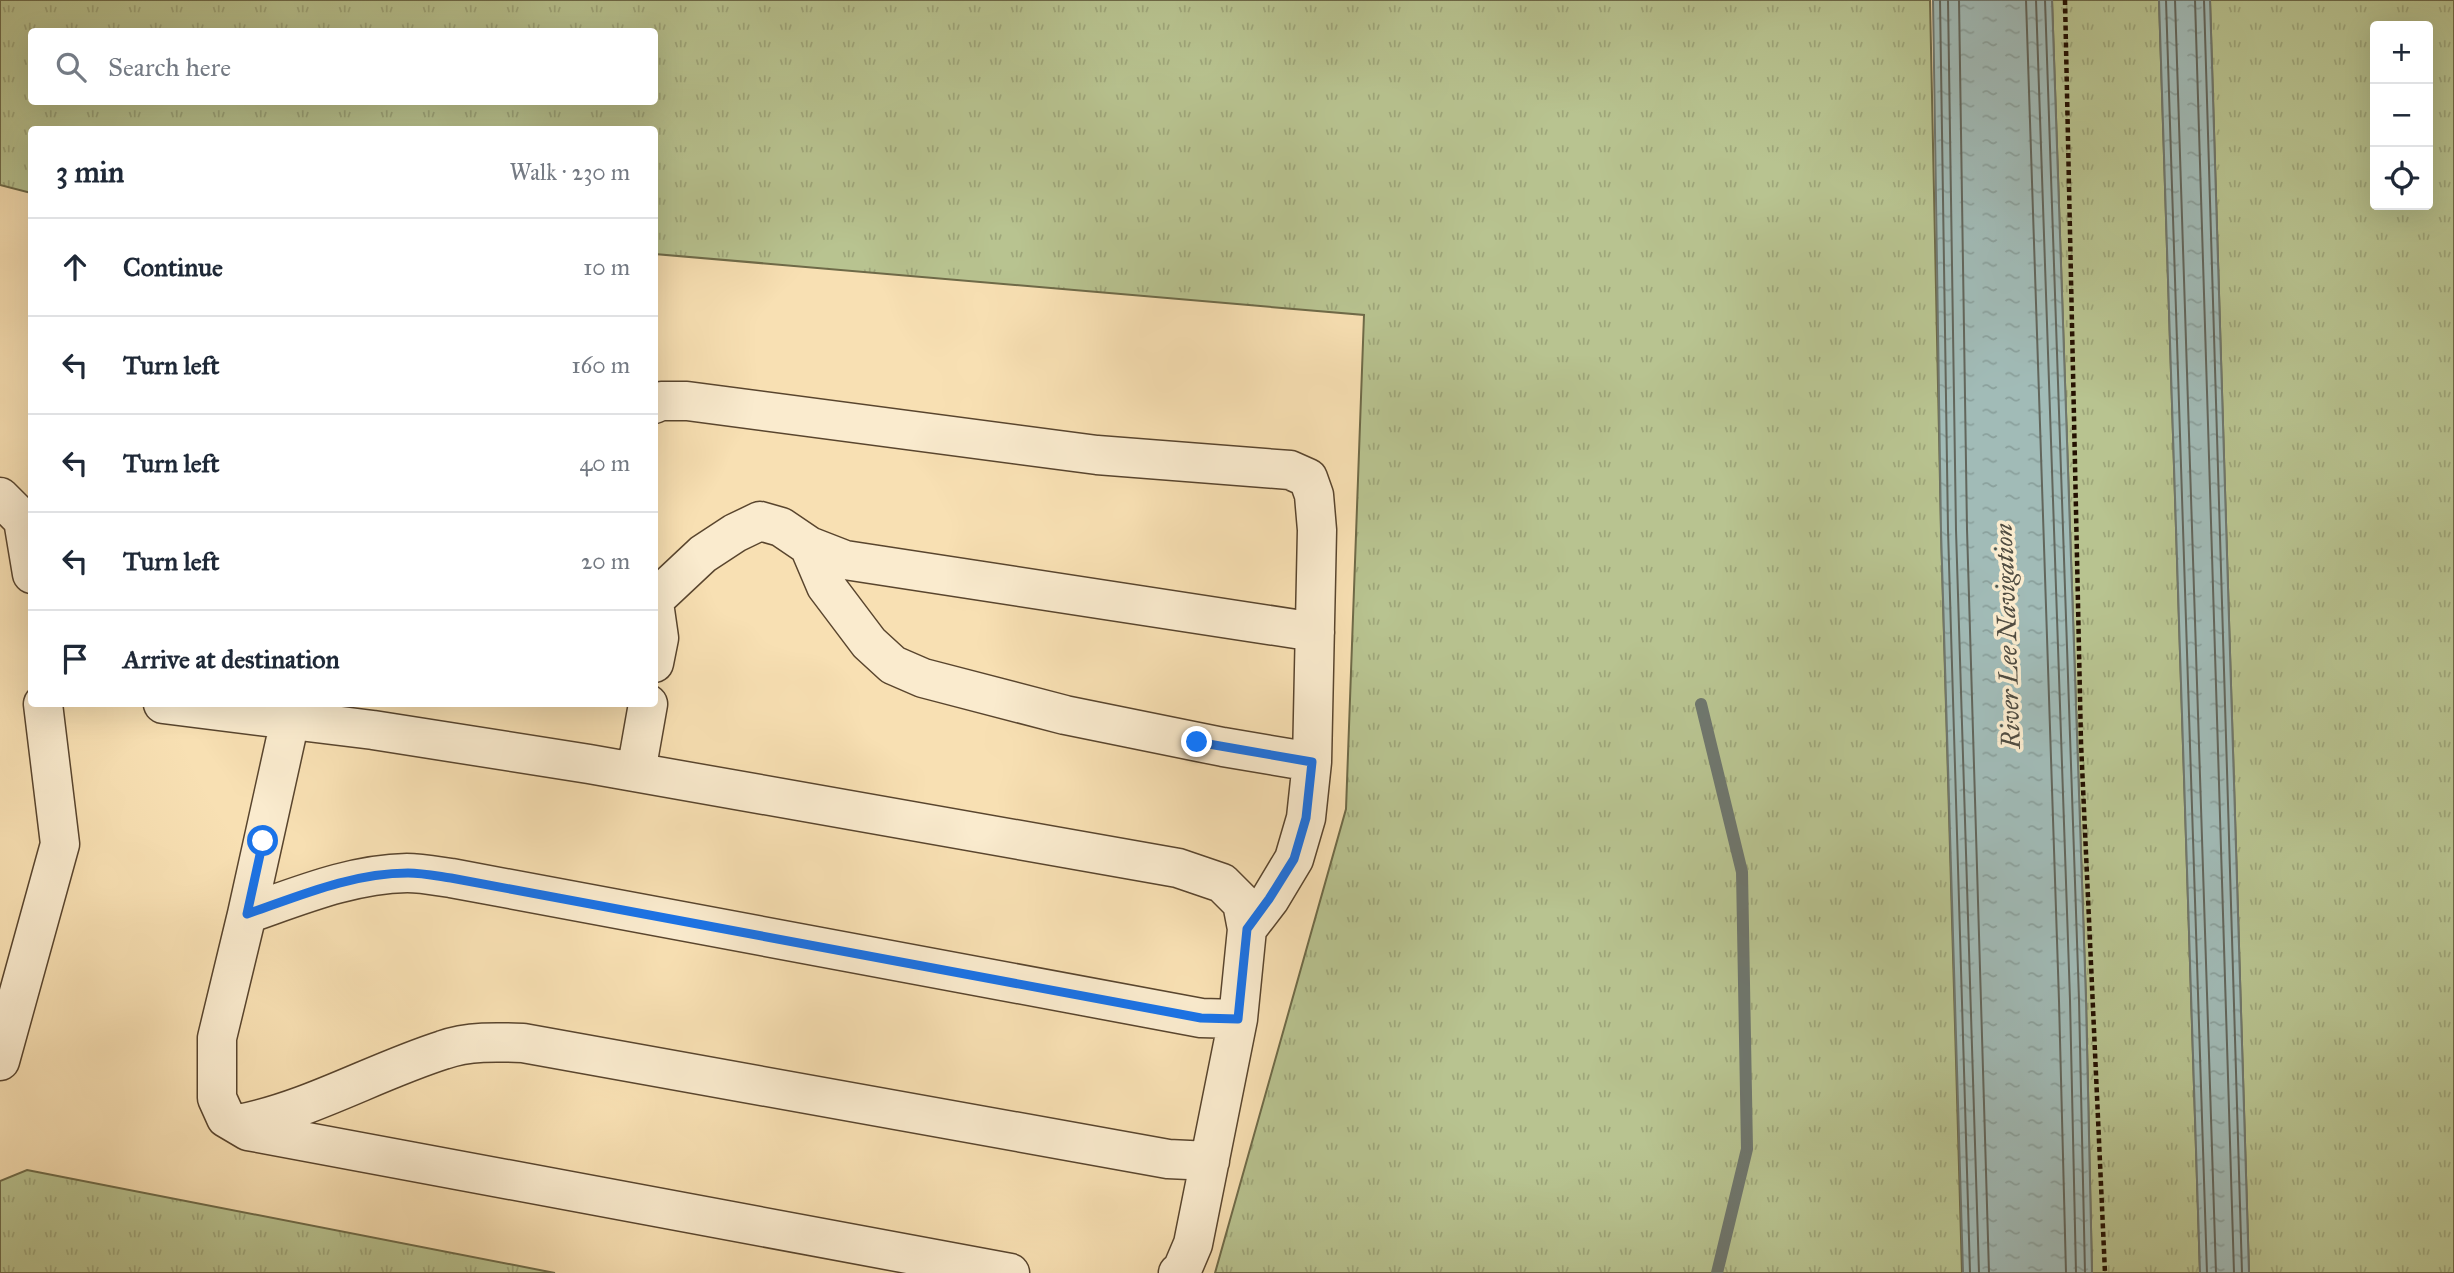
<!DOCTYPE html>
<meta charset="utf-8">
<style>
body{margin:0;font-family:"IM FELL Great Primer",serif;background:#f6f6f7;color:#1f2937}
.controls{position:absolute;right:21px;top:21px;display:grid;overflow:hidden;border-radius:7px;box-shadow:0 7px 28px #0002}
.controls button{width:63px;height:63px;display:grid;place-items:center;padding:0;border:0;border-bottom:2px solid #e0e1e3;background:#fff;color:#1f2937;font:35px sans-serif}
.stop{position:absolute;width:21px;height:21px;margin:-16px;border:5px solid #1a73e8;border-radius:50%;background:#fff}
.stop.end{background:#1a73e8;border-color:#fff;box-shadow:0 2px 7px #0008}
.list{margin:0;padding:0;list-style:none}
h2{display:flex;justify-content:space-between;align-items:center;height:91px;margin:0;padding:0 28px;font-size:30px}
h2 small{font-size:23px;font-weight:400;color:#747a83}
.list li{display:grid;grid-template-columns:46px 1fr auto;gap:21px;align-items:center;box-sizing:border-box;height:98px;padding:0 28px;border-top:2px solid #e0e1e3}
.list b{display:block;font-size:26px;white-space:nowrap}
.list em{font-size:23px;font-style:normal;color:#747a83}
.icon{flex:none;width:38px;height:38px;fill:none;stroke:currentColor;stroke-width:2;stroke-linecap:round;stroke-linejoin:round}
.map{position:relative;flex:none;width:2454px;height:1273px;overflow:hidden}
.search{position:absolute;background:#fff;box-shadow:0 7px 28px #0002;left:28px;top:28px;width:630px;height:77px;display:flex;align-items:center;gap:18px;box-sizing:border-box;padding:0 24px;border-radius:7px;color:#747a83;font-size:26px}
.panel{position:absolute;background:#fff;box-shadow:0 7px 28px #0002;left:28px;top:126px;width:630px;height:581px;border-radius:7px}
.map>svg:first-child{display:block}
</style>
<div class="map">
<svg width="2454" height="1273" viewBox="0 0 2454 1273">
<defs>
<pattern id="grass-tufts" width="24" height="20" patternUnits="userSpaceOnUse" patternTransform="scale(1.75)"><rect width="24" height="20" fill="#b8c390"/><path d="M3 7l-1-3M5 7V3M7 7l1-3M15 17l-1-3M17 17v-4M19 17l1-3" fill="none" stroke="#9ea67a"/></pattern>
<pattern id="water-ripples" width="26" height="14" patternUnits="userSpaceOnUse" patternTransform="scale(1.75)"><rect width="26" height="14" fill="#a1bbb7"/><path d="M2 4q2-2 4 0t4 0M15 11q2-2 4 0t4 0" fill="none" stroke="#8aa09c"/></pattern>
</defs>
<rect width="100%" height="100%" fill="#f8e0b3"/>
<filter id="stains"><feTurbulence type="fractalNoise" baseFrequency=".00286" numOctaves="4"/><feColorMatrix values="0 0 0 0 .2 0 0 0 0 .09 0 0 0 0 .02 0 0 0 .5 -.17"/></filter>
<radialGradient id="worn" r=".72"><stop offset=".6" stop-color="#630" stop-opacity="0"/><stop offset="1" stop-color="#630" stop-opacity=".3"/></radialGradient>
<path fill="url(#grass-tufts)" stroke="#6e6a48" stroke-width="2" fill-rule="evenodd" d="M0,0H1930L1941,530L1962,1273H1215L1346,809L1364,315L655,254L654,130H32L31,193L0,185ZM32,32H654V102H32Z
M2052,0H2159L2200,1273H2092L2086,1000Z
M2210,0H2454V1273H2249ZM2375,26H2428V205H2375Z
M27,1170L555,1273H0V1181Z"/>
<path fill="url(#water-ripples)" stroke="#6f776e" stroke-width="2" d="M1933,0H2052L2086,1000L2092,1273H1963L1941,530Z
M2159,0H2210L2249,1273H2200Z"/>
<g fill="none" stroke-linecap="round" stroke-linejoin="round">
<path stroke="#62665c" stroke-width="2" d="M1940,0L1948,530L1970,1273
M1948,0L1956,530L1979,1273
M1959,0L1967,529L1989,1273
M2026,0L2059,1001L2066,1273
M2036,0L2070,1000L2076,1273
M2045,0L2079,1000L2085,1273
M2166,0L2207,1273
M2175,0L2216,1273
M2195,0L2234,1273
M2204,0L2242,1273"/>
<path stroke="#6f776e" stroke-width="12" d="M1701,704L1742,872L1747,1149L1717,1273"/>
<g stroke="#59452e" stroke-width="41">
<path id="minor" d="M654,404L661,401H687L1097,455L1290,470L1308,478L1314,495L1317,530L1312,762L1306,818L1294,859L1270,899L1247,929
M0,497L23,520L32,574
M809,546L826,586L869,643L893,665L923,678L1065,715L1223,747L1312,762
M654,600L703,554L735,533L760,521L781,527L809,546L845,560L1315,632
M654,603L659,638L654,663
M163,704L373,730L589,764L1178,868L1222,883L1242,903L1247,929L1238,1019L1193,1244L1182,1270L1178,1273
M290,720L247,914L217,1038V1098L226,1118L248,1131L1010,1273
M636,772L648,704
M247,914C299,896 351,874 407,873C421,873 437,876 451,878L1201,1018L1238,1019
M0,1061L60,844L43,704
M239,1124C310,1110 374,1072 443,1050C468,1041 497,1042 523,1043L1168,1159L1210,1161"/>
</g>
<path stroke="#241101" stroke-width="4.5" stroke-dasharray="5 3.5" stroke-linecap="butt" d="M2065,0L2081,743L2105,1273"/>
<use href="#minor" stroke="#faebce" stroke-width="38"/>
</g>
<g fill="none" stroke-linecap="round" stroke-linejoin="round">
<path stroke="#1a73e8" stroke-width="9" d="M263,841L247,914C299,896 352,873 408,873C422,873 437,876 451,878L1201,1018L1238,1019L1247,929L1269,899L1294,859L1306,818L1312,762L1197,742"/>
</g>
<g text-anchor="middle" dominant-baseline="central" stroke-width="7" stroke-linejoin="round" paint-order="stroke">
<g font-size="26" font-style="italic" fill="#504c41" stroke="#faebce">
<text transform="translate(2007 636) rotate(-92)">River Lee Navigation</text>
</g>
</g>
<rect width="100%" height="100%" filter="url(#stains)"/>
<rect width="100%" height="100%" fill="url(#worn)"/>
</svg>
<div class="controls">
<button>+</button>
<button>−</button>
<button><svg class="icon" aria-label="locate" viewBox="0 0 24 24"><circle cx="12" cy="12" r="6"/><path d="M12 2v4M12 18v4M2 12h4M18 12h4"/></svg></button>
</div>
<div class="stop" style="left:263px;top:841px"></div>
<div class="stop end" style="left:1197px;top:742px"></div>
<div class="search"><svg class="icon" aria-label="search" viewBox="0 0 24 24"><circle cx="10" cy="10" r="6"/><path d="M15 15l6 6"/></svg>Search here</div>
<section class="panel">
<h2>3 min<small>Walk · 230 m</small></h2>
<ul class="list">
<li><svg class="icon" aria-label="ahead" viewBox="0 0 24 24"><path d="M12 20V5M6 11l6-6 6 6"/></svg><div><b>Continue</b></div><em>10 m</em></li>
<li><svg class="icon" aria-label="left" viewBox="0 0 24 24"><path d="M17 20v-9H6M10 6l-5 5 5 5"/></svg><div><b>Turn left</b></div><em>160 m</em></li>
<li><svg class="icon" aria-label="left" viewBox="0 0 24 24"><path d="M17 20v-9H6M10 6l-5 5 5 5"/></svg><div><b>Turn left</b></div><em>40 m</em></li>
<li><svg class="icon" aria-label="left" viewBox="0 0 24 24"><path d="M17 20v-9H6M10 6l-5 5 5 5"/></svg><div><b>Turn left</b></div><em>20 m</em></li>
<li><svg class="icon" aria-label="arrive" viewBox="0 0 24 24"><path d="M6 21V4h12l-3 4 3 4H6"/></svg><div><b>Arrive at destination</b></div></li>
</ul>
</section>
</div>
